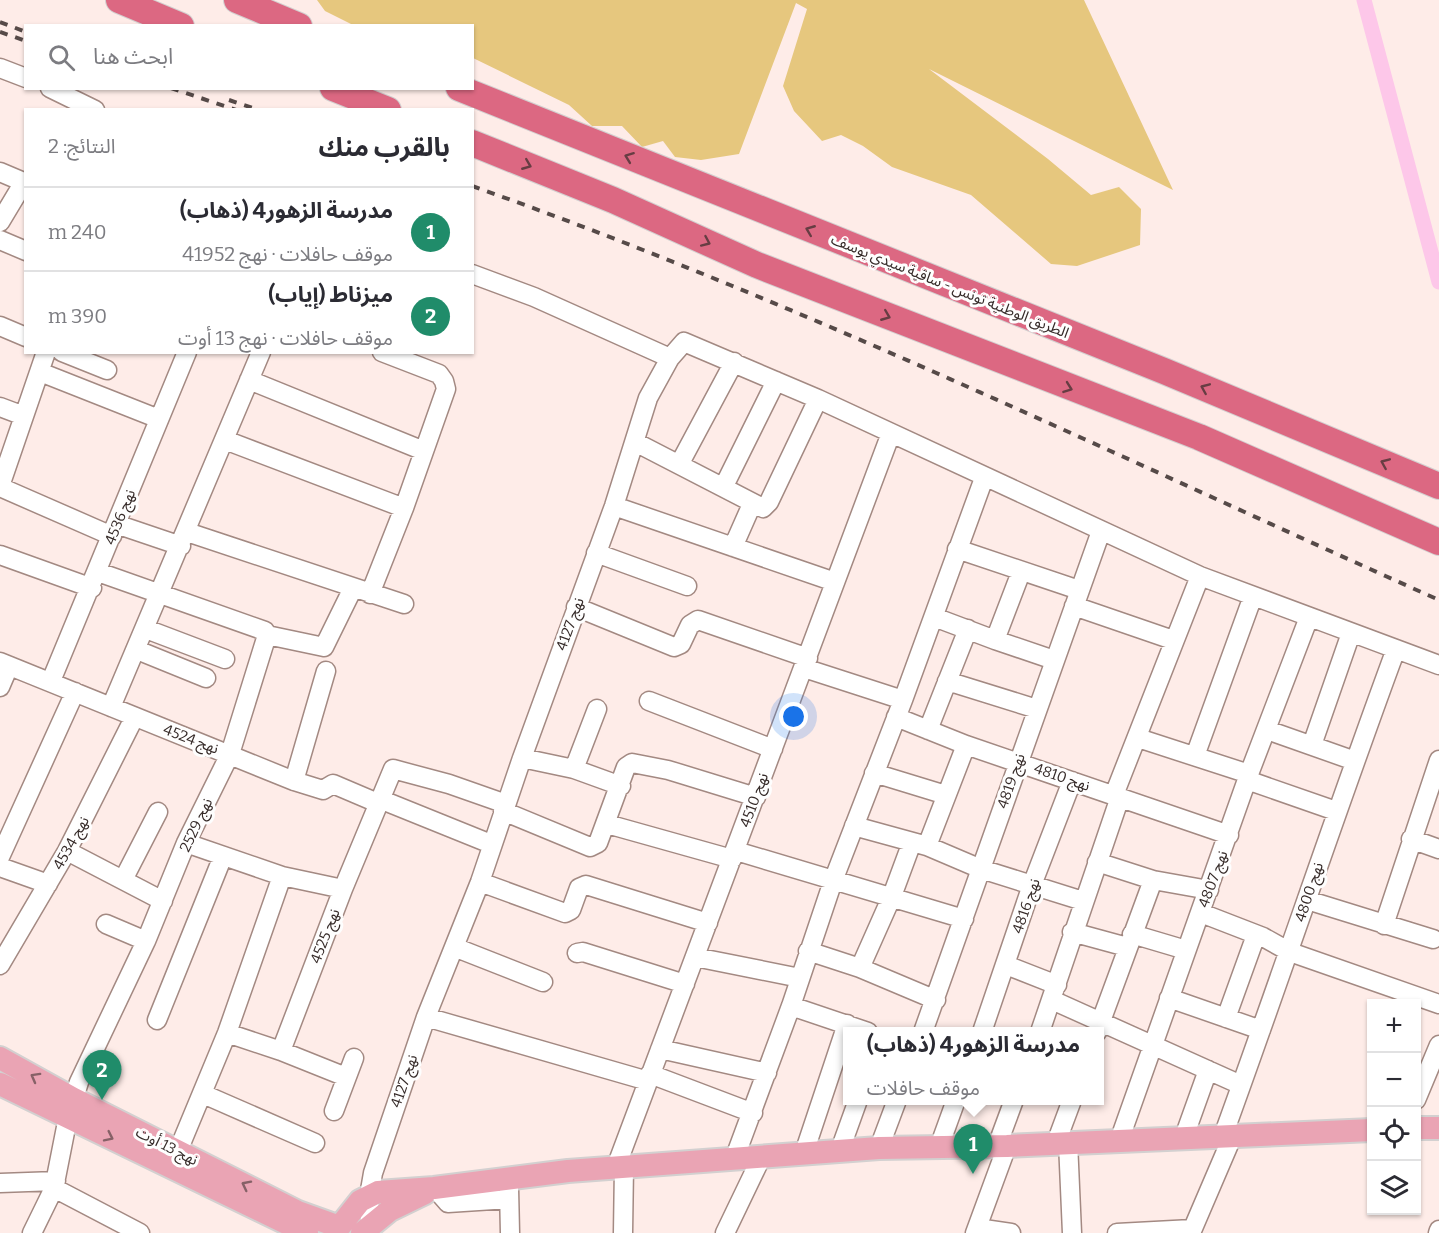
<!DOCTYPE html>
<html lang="ar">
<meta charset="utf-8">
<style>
body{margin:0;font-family:Bitter,"Noto Sans Arabic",serif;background:#f2f2f3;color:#2b2b33;direction:rtl}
.controls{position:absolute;right:18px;bottom:18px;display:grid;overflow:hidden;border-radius:0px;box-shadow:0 2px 4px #0004}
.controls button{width:54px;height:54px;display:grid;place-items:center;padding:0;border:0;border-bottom:2px solid #e1e1e2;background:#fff;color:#2b2b33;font:30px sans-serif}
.you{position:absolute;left:794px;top:717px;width:21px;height:21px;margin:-15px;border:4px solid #fff;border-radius:50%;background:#1a73e8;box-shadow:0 0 0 9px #1a73e833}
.badge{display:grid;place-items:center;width:39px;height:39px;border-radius:50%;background:#208c6a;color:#fff;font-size:20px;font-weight:700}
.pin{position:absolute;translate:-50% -50px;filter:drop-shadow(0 2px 3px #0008)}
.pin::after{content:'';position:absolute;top:32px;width:21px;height:18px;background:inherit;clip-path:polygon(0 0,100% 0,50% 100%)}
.popup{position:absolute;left:843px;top:1027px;width:261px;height:78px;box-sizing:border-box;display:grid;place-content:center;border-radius:0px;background:#fff;filter:drop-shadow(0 2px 4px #0005);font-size:20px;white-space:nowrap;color:#7c7c81}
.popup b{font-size:22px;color:#2b2b33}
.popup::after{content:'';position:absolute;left:50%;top:100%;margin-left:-12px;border:12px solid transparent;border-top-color:#fff}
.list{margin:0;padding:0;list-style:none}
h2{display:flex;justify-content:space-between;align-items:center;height:78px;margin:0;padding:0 24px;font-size:26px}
h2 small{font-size:20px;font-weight:400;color:#7c7c81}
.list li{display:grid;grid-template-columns:39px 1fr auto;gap:18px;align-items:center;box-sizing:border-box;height:84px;padding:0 24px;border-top:2px solid #e1e1e2}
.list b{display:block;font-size:22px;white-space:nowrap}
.list p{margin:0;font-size:20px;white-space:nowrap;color:#7c7c81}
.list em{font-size:20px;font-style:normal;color:#7c7c81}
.icon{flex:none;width:33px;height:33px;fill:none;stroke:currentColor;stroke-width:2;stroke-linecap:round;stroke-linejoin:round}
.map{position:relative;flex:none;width:1439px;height:1233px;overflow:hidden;direction:ltr}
.search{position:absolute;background:#fff;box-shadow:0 2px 4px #0004;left:24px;top:24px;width:450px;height:66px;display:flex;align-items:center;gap:15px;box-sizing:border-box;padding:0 21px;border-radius:0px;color:#7c7c81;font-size:22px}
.panel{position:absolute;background:#fff;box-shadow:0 2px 4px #0004;left:24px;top:108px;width:450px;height:246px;border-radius:0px;direction:rtl}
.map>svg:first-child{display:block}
</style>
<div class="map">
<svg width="1439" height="1233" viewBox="0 0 1439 1233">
<rect width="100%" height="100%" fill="#feece8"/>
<path fill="#e6c77e" d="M317,0H1084L1173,190L929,69L1048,159L1091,195L1119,187L1141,209L1140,245L1077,266L1051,264L971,195L892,167L863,146L841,135L822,141L794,111L783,86L807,9L796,3L739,154L701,160L675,157L663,141L642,147L622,126H592L569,105L473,58L472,26L353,25L325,11Z"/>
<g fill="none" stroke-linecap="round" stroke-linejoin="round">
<path stroke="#fdc7e9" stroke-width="15" d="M1364,0L1439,282"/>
<g stroke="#a38982" stroke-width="21">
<path id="minor" d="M0,68L26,78
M50,88L95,110
M0,172L26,183
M0,222L24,182
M0,240L26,251
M472,274L534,297L670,358
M0,326L26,337
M62,352L107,370
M40,372L159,419
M249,380L424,451
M0,407L24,416
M225,440L404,508
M635,442L763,508L769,502L818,399
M680,463L734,362
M0,486L46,352
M724,486L776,381
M0,487L112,536
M614,506L835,582
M116,524L181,546
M187,532L404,604
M733,547L752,504
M957,549L1079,590
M596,553L687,586
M0,555L92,588
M98,572L265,631L267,635L230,754L186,843L146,941L79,1082L68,1117L54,1188L140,1233
M370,594L404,508L446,389L444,381L439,374L382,352
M1074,606L1173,640
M576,607L674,647L681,644L690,625L698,620L808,658
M934,617L995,640L1021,572
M146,629L225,659
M267,635L324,647L353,588
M995,640L1054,660
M137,650L206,678
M0,662L294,781L323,790L333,784L380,804
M804,668L903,700
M51,681L187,352
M947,681L1037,709
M0,687L9,666
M649,701L773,749
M111,707L261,352
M896,717L966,745L1229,835
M928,730L968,629
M1267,730L1355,761
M1138,738L1249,774
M1312,745L1351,633
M1195,756L1253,596
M522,758L574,769L621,786
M574,769L597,709
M874,773L946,795
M1247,780L1336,811
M294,781L326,671
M1114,795L1200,576
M382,800L491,844
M503,811L590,847L598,843L626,767L632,763L668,770L756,797
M607,824L732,859
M854,826L927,846L981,869L1083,901
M1411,839L1439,849
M186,843L282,876L343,889
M927,846L966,745
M67,851L163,901
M736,851L964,919
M0,857L75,692
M1097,862L1153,880L1209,890
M0,867L48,884
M123,880L158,812
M480,882L565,913L571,910L579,888L586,885L708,923
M1307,900L1433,939
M1201,913L1263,937L1290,952L1439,1004
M106,924L146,941
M1384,925L1439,760
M1072,932L1127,947
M1132,934L1186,950
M454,947L543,982
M808,951L860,968L936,1000
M577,953L583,952L685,984
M695,957L800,978
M0,965L67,851L134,718
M1006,965L1057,985
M860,968L892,896L912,842
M1169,998L1261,1030
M1052,1000L1241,1085
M791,1006L868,1032
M426,1017L648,1081
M1226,1018L1256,935
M157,1020L223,856
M923,1032L1101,531
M982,1032L1032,885L1072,781
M1040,1032L1120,797
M1097,1032L1153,880
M227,1033L281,1051L343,889L393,769L449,784L506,804
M660,1049L767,1073
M281,1051L346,1077
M650,1074L753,1113
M203,1094L315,1143
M1416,1100L1439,1045
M334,1111L354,1058
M1223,1136C1282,974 1336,811 1396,649
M1184,1137L1208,1070
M1119,1141L1249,774L1309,617
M1068,1142L1072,1233
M1056,1143L1072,1100
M997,1146L1014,1100
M939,1147L956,1100
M879,1148L897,1100
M840,1150L858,1100
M178,1151L227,1033L282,876
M804,1153L847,1024
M735,1157L791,1006L833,881L903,700L984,478
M616,1167L891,433
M0,1183L56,1181
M440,1188L441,1195L448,1203L509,1199
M509,1188L510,1233
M370,1225L369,1196L373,1173L426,1017L480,882L522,758L614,506L648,398L670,358L684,342L818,399L1200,576L1439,665
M977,1228L1011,1233
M32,1233L54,1188
M623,1233L624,1166
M725,1233L762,1156
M975,1233L1007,1146
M1117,1233L1192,1229
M1191,1233L1233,1135
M1438,1233L1439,1230"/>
</g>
<g stroke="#d3d0d0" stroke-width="26">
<path id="major" d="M0,1058L74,1099L298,1212L337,1226
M0,1084L307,1233
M1416,1128H1439
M341,1225L360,1201L378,1192L434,1188L568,1171L879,1148L1007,1146L1372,1130
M362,1233L390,1210L425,1193"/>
</g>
<g stroke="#d3d0d0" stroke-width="28">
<path id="highway" d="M119,0L181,26
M237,0L299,26
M333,88L388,110
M459,88L1164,371L1439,486
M472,143L613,200L757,265L1199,437L1439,542"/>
</g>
<use href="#minor" stroke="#fff" stroke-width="18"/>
<use href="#major" stroke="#eaa4b4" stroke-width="22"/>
<use href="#highway" stroke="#dc6882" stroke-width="26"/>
<path stroke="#564a48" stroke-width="4" stroke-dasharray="8 8" stroke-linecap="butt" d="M0,22L26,32
M0,32L26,41
M171,88L236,110
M229,100L259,110
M472,186C803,303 1119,457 1439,600"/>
</g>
<defs><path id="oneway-chevron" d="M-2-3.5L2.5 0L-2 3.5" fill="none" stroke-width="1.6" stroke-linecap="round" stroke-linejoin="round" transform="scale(1.5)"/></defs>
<g stroke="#673d43">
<use href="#oneway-chevron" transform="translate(629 157) rotate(-159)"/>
<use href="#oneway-chevron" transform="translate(527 165) rotate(22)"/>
<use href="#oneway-chevron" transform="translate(810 230) rotate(-158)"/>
<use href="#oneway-chevron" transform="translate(706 242) rotate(24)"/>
<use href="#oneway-chevron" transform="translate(886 316) rotate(22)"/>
<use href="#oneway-chevron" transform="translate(1068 388) rotate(20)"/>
<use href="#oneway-chevron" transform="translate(1205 388) rotate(-157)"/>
<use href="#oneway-chevron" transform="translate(1385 463) rotate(-157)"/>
</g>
<g stroke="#866167">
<use href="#oneway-chevron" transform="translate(35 1077) rotate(-151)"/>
<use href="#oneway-chevron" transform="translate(109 1137) rotate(26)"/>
<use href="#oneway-chevron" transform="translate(246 1185) rotate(-153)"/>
</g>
<g text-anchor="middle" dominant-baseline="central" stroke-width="6" stroke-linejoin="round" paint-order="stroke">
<g font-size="15" fill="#352a28" stroke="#fefefe">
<text transform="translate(950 286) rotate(22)">الطريق الوطنية تونس - ساقية سيدي يوسف</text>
<text transform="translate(120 517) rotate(-68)">نهج 4536</text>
<text transform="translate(570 624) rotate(-70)">نهج 4127</text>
<text transform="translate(191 739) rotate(21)">نهج 4524</text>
<text transform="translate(1062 777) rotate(19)">نهج 4810</text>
<text transform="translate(1011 781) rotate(-71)">نهج 4819</text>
<text transform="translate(754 800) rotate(-70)">نهج 4510</text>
<text transform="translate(196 825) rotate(-65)">نهج 2529</text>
<text transform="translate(71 843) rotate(-61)">نهج 4534</text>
<text transform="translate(1213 879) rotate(-70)">نهج 4807</text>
<text transform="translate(1309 892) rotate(-72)">نهج 4800</text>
<text transform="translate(1026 906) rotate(-71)">نهج 4816</text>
<text transform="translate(325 936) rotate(-69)">نهج 4525</text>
<text transform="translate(404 1081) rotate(-71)">نهج 4127</text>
<text transform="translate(167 1146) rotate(27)">نهج 13 أوت</text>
</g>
</g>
</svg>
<div class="controls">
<button>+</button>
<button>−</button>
<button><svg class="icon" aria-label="locate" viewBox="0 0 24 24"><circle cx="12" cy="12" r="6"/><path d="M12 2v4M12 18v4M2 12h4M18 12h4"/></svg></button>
<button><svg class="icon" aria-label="layers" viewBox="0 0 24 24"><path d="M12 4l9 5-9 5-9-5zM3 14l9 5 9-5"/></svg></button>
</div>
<div class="you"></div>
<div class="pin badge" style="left:973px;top:1174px">1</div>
<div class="popup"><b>مدرسة الزهور4 (ذهاب)</b>موقف حافلات</div>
<div class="pin badge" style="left:102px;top:1100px">2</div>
<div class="search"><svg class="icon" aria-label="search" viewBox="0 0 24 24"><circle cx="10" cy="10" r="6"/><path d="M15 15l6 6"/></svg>ابحث هنا</div>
<section class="panel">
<h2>بالقرب منك<small>النتائج: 2</small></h2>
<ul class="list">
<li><span class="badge">1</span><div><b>مدرسة الزهور4 (ذهاب)</b><p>موقف حافلات · نهج 41952</p></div><em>240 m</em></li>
<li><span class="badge">2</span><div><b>ميزناط (إياب)</b><p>موقف حافلات · نهج 13 أوت</p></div><em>390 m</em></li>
</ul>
</section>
</div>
